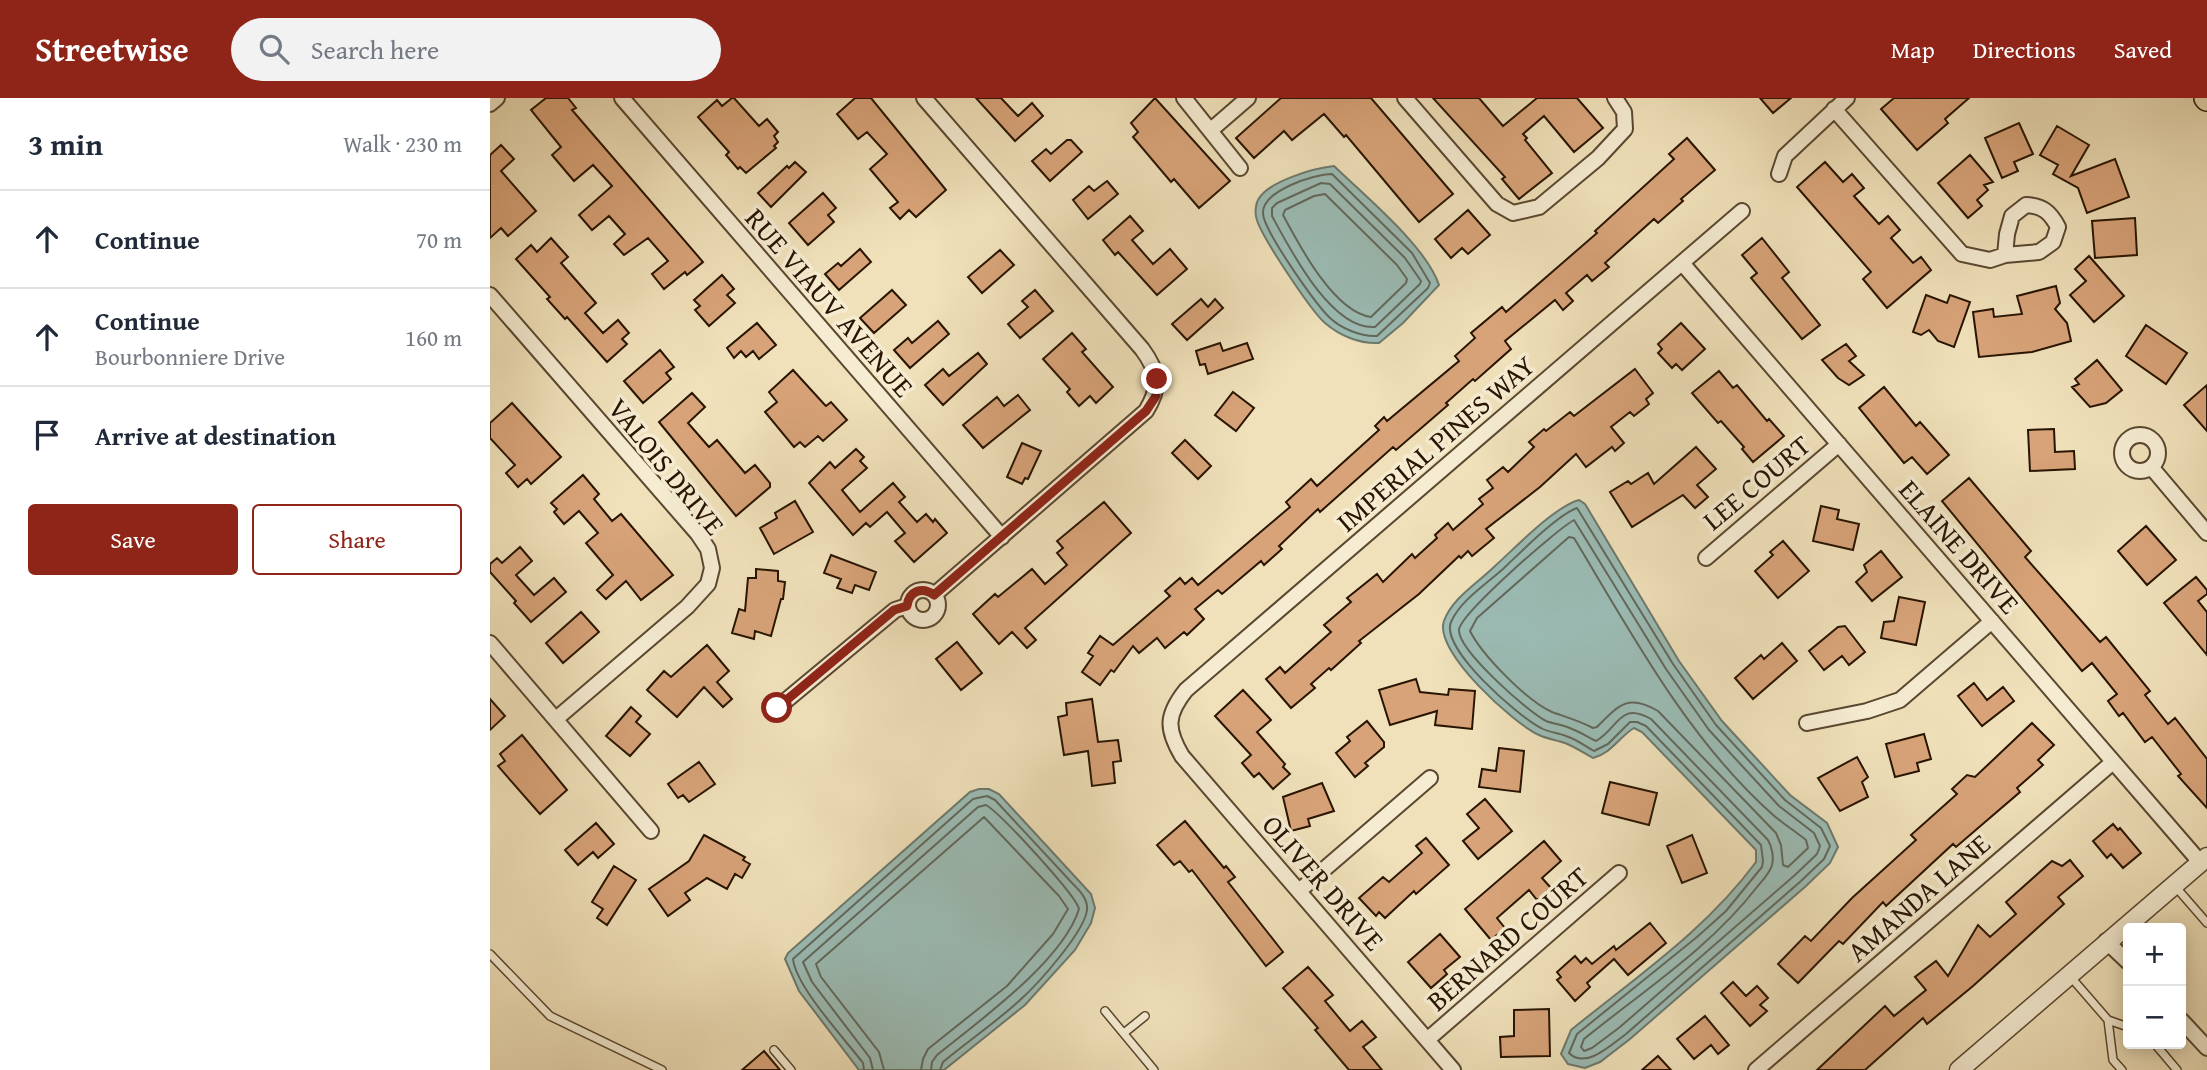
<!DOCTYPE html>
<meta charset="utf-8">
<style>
body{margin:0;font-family:"Gentium Book Plus",serif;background:#f2f2f3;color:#1f2937}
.controls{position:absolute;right:21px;bottom:21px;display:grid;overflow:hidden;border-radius:7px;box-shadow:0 4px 18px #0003}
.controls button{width:63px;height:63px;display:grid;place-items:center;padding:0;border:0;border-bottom:2px solid #e0e1e3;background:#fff;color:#1f2937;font:35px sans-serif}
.stop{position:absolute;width:21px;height:21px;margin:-16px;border:5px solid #8f2418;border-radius:50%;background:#fff}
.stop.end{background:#8f2418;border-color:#fff;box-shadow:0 2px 7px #0008}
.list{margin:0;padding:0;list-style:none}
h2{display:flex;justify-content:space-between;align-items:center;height:91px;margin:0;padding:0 28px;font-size:30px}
h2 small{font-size:23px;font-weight:400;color:#747a83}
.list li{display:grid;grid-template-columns:46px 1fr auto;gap:21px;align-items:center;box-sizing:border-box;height:98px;padding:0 28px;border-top:2px solid #e0e1e3}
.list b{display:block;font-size:26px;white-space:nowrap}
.list p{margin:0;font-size:23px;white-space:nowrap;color:#747a83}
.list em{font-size:23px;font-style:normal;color:#747a83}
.actions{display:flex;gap:14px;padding:21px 28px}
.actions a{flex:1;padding:16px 0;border:2px solid #8f2418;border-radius:7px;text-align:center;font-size:24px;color:#8f2418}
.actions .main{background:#8f2418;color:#fff}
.icon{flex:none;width:38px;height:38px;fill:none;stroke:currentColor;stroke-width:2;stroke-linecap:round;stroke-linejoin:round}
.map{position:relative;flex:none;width:1717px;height:972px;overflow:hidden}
header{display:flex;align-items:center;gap:42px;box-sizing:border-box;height:98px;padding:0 35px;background:#8f2418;color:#fff}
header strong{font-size:33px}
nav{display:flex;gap:38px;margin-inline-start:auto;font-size:24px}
.search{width:490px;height:63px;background:#f2f2f3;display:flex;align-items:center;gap:18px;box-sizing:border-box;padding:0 24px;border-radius:38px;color:#747a83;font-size:26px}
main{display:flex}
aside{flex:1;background:#fff}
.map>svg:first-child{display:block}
</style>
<header>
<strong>Streetwise</strong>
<div class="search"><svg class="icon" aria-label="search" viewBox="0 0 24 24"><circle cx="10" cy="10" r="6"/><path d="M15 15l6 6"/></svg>Search here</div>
<nav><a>Map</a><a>Directions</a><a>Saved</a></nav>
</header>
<main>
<aside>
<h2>3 min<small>Walk · 230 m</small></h2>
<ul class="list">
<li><svg class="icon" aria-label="ahead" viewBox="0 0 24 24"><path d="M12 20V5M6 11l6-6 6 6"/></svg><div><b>Continue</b></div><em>70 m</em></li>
<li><svg class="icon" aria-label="ahead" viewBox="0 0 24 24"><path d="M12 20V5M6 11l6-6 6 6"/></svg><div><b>Continue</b><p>Bourbonniere Drive</p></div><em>160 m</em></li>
<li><svg class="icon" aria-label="arrive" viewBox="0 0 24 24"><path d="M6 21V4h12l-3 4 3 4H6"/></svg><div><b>Arrive at destination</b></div></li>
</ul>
<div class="actions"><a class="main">Save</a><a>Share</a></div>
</aside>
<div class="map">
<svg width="1717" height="972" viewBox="0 0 1717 972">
<rect width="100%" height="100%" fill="#f0e1ba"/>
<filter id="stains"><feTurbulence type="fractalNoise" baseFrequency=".00286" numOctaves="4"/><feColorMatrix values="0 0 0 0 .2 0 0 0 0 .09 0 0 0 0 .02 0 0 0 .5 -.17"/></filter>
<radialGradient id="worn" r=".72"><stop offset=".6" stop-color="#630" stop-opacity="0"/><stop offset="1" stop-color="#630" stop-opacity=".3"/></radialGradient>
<path fill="#9bbcb5" stroke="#6d796d" stroke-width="2" d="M844,68C875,98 936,148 949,187L913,225L889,245C870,246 850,238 835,225C822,214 767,133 766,118C765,114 766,105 768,102C778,83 825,70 844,68Z
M1089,402L1095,406L1189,563L1232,623L1300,697L1337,725L1348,749L1340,765L1316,788L1140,941L1110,964L1095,970L1078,966L1071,956L1081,932C1146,879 1216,832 1266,764V752L1152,634L1144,630C1129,639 1122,655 1103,660C1094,655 1085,649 1075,645C1067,642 1057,641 1049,637C1024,626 943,553 954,523C962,500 989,484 1005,468C1025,450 1064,409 1089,402Z
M489,691H499L509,696L601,796L605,810L601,825L585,852L535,907L454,972H369L309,893L295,861L298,855L480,694Z"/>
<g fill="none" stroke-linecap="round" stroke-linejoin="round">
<path stroke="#62685c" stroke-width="2" d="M842,76L922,155L940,185L938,190L887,238C871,239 850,230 839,219C825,205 773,132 773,115C772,93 824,76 842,76Z
M831,85L840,86L915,160L931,183L930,186L885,229C841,232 800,151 782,118V110L787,105Z
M835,96L907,167L917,181L916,185L881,219C844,214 809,147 793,117L795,112L824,98Z
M1087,410L1183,566L1226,627L1295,702L1331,730L1340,748L1334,761L1311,783L1136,936C1122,946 1096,972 1079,955L1087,936L1207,839L1236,813L1272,769L1273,763L1271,747L1156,628L1147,624H1140L1118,646L1104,653C1095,648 1086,641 1076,638C1068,635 1058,634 1051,630C1028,618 950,551 961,524C970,503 996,486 1013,471C1030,455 1067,417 1087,410Z
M1084,422L1176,571L1219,632L1289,708L1324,735L1330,748L1327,756L1305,777L1130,929L1102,950L1094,953L1091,949L1094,941C1153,893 1220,850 1267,789C1272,783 1280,775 1282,767C1284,759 1282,749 1278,742L1161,621C1129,603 1129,630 1106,643C1098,639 1090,634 1082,631C1074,627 1064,626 1056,623C1038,614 968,552 969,532C970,516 1066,432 1084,422Z
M1079,439L1084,440C1142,536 1197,640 1282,716C1293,726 1305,733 1316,742L1318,750L1298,769L1293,767L1291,747L1286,735L1168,613C1137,595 1128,608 1107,629L1103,630C1090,623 1076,619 1062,614C1037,603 992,557 980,533L987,520Z
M374,972L373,965C355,941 306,889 303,861L483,701L497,698L505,702L583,786C589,792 596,799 597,808C600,829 546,888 529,903C505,925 478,943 453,964L450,972
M383,972L380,960L322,884L313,864L488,709L496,707C510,715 586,797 589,811C573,863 489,923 447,957L442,964L441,972
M394,972L389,954L331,879L326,866L494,719L569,798L578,811L563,836L517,888L438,951L433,961L431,972"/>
</g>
<path fill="#d8a379" stroke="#281402" stroke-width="2" d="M56,0H78L86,10L82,12L213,164L197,177L195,174L174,191L162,176L178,163L158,140L134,157L124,146L135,136L119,118L102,132L89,117L122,88L103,67L84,83L62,57L71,49L41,12Z
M242,0H244L269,28L277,21L288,34L284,38L288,44L284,48L286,50L256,75L250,69L248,71L236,57L239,54L208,19L227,2L232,8Z
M365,0H381L456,92L426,119L419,112L410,121L400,110L408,104L380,71L397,56L377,34L368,41L347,16Z
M486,0H511L528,18L542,5L553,18L525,43Z
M665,0L740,83L709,110L684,81L681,84L643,39L648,34L641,25Z
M791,0H881L963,96L929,124L856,37L854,39L834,16L802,42L794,33L764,60L746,40Z
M943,0H989L1013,28L1047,0H1087L1113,30L1084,54L1054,18L1033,36L1037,40L1035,42L1062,75L1029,101L1012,81L1015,79Z
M1270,0H1301L1283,15Z
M1404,0H1479L1455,21L1458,25L1427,52L1391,11Z
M1529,25L1543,56L1524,64L1528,73L1512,80L1495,40Z
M1567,28L1599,47L1581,78L1625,61L1639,99L1597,115L1588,90L1563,76L1568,67L1550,57Z
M1197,40L1225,72L1191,101L1193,103L1168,125L1164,121L1115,165L1119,169L1102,183L1097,177L1076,195L1083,203L1073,212L1065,202L1015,243L1021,251L985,283L983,281L956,305L958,307L906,352L903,349L830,414L828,411L789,448L792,451L774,467L771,463L732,496L728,492L705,511L714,521L697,537L694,534L675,550L667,540L649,555L643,548L624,574L621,572L610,587L592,574L603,558L598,555L610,538L623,547L680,498L675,493L690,480L695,486L702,480L708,487L800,409L796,404L821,381L827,388L889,332L885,328L894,319L897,323L969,263L965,258L985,240L981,235L1012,209L1016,214L1107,135L1105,133L1184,61L1179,56Z
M577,42H581L592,54L560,83L542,63L556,51L561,56Z
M11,47L24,61L11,73L46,113L18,138L11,130L0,140V57Z
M1480,57L1503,84L1494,87L1498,92L1487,102L1492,108L1478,120L1448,85Z
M305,64L316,74L281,109L268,95L297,68L299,70Z
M1335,64L1353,84L1362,76L1374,90L1364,98L1389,126L1398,118L1410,132L1401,140L1423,165L1431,159L1441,172L1397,210L1373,181L1381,174L1307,89Z
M617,83L628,96L598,121L583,102L599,88L604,93Z
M333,95L346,110L338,117L344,124L318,147L299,125Z
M978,112L1000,137L978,156L972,150L961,160L945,141Z
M640,118L653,133L642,142L663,166L680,151L697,171L667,197L628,154L625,157L613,142Z
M1645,120L1647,157L1605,160L1602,123Z
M61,140L78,159L71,165L106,205L95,215L113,235L128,222L139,235L132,241L137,246L117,264L77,219L75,221L57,201L60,199L26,161L41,147L47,154Z
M1272,140L1299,174L1292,180L1330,227L1312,241L1261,180L1267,175L1252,157Z
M370,151L381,164L349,192L335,176L348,165L351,168Z
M510,152L524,167L492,195L478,179Z
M1599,158L1634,198L1604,224L1580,197L1596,183L1585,171Z
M232,177L244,191L237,197L245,205L219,228L205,212L210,208L204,202Z
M1566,188L1570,205L1565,211L1577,225L1581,243L1542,254L1489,259L1483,214L1503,211L1504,219L1532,216L1527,198Z
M402,192L416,207L384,235L370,220Z
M545,192L563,213L530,240L518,226L538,209L532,203Z
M1436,197L1457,205L1460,197L1480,204L1464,249L1448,243L1439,232L1431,237L1423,234Z
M711,201L718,209L725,201L733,210L697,242L682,226Z
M448,223L459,236L420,270L404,252L418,240L422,245Z
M267,225L286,247L269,261L263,253L256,259L251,253L244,260L237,250Z
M1191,225L1215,251L1192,272L1186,266L1182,270L1168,255L1172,251L1168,246Z
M1656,227L1697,255L1676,286L1636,258Z
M582,235L596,251L592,254L623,289L606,305L600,298L589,308L577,294L580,291L553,261Z
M730,245L733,253L757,245L763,261L718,276L715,266L710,267L706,253Z
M1356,246L1366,258L1359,263L1374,277L1359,287L1348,280L1332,262Z
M170,252L184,269L176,275L181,281L153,305L134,283Z
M488,255L497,266L453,307L435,287L453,271L459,278Z
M1607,262L1632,292L1616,305L1600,309L1582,289L1589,286L1585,281Z
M1145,271L1163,295L1156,301L1159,306L1144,318L1140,314L1121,329L1134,345L1125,353L1122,349L1096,369L1086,356L1050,389L996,431L1004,440L982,458L978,453L971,460L969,458L929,496L869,543L871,545L841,572L839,570L821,586L825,590L801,610L776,581L790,569L795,575L841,534L834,527L861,504L857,500L887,476L893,484L922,456L925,460L947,440L945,437L958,425L963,432L993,406L989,401L1003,390L997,382L1013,369L1018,374L1044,349L1039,344L1054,331L1056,333L1080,314L1084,318Z
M303,272L334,306L336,308L341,304L357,322L333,343L328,338L315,349L310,344L304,349L275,314L287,304L279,294Z
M1229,273L1243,290L1247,287L1277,323L1279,321L1294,338L1263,364L1252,351L1254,349L1231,323L1228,325L1202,295Z
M1717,287V333L1694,307Z
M1394,289L1426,328L1430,324L1459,357L1437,376L1422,359L1414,365L1369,310Z
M743,294L764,310L746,333L725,317Z
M202,295L215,309L198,325L219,349L227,342L255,375L265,367L280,385V389L246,418L169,324Z
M528,297L540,312L493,350L473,327L507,299L514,308Z
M22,305L71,359L41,386L37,381L28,389L16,375L25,367L0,340V325Z
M1564,331L1565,354L1584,353L1585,371L1540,373L1538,332Z
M695,342L721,368L708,381L682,355Z
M532,345L551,353L538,381L535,380L532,386L517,379Z
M1206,349L1226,371L1207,387L1218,399L1205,410L1193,397L1142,429L1120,394L1138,383L1141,386L1158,375L1164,386Z
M366,351L374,359L370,363L377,370L352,392L370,414L403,385L415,399L409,404L427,424L436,416L443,424L445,421L457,435L424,464L405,443L415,435L397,414L380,429L376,425L363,437L319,385L340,364L345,370Z
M93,377L109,396L104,401L122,423L131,416L183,477L151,502L136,483L116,501L107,492L123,477L96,445L108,435L89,413L74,426L64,414L67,411L61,405Z
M1479,380L1541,453L1535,459L1610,544L1616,539L1660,593L1655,597L1678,626L1685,620L1717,661V710L1688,678L1691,676L1662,639L1655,644L1633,615L1629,618L1618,603L1627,596L1602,565L1592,573L1452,403Z
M305,403L323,434L284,456L270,430L287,420L285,415Z
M614,404L641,435L535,530L546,542L537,550L522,534L509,546L483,516L505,496L508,499L542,471L555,486L577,467L567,455L573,450L567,443Z
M1331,408L1349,412L1347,421L1369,426L1363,452L1323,443Z
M1656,428L1686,462L1657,487L1628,453Z
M1293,443L1319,473L1288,500L1265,473L1283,457L1280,454Z
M30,449L42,463L26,477L44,497L64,480L76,494L41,524L24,505L26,503L0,474V466L7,460L12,465Z
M1391,453L1412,479L1382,503L1366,484L1377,474L1374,467Z
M341,457L386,474L379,492L365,487L362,495L347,490L351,481L334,475Z
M266,471L288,473V483L295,484L293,501H291L281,538L265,533L264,541L242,535L249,511L255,513L258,480H266Z
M1706,479L1717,492V496L1708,503L1717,514V557L1674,505Z
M1409,499L1435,504L1426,547L1391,540L1394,524L1404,523Z
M91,514L109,534L73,565L56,545Z
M1355,528L1375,554L1359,567L1352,558L1334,572L1319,553L1348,529Z
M467,544L492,575L471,592L446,561Z
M1292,545L1307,563L1263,601L1245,580L1271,557L1274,561Z
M217,547L239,573L227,584L242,601L233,609L214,589L187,619L157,592L174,573L181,579Z
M926,581L930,594L958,597L959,591L985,593L982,631L945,627L947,613L900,627L889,592Z
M1484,585L1497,602L1513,589L1524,603L1492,628L1468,598Z
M753,592L781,622L767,634L795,666L793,669L800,676L783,691L769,675L764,679L752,665L761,657L725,618Z
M0,601L15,618L0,632Z
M602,601L608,644L628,642L631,663L623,664L625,685L602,688L598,653L574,657L568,619L577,617L576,605Z
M141,609L151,618L146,624L160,636L140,658L116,638Z
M877,623L894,644V649L875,665L878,668L865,679L846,655L860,643L857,639Z
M1542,625L1564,647L1548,662L1553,667L1527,690L1530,694L1466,749L1463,746L1396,808L1393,804L1353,846L1349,843L1308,885L1288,866L1315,838L1321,843L1362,800L1426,742L1421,737L1467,696L1462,691L1477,677L1485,679Z
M1434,636L1441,661L1427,665L1429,673L1405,679L1396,646Z
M32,637L77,692L50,716L8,668L15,663L10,656Z
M1009,650L1034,653L1030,694L989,689L992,671L1006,673Z
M1367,659L1378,679L1372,684L1378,699L1350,713L1328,680Z
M209,664L225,686L199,704L193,697L188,700L178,686Z
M1120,684L1167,695L1159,727L1112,715Z
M832,685L844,713L818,721L820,728L801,733L793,699Z
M995,701L1022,733L988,761L973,743L989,730L977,716Z
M695,723L734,770L736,768L745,779L738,784L793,854L776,868L702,772L699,774L690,763L684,767L667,747Z
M106,725L124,746L108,760L103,754L88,767L75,752Z
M1623,726L1628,732L1630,730L1651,755L1633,770L1621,756L1617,760L1603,743Z
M214,737L255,759L253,762L260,766L252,780L245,776L237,791L217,780L195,795L200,802L178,818L159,791L199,763Z
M1202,737L1217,775L1192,785L1177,748Z
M936,740L959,767L926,796L924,793L895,820L889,814L886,818L869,800L893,779L899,784L932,755L926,748Z
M1054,743L1071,763L1052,780L1061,790L1047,802L1039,792L1007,820L1015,830L1001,842L975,811Z
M1580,762L1593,778L1568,799L1574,806L1483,888L1437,926L1433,920L1375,972H1327L1395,908L1404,918L1436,892L1425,879L1446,863L1458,878L1488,827L1500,839L1526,816L1516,804L1562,763L1572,768Z
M124,768L146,782L117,827L107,820L113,811L102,804Z
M1160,825L1176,845L1138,877L1124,861L1097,885L1100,889L1085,903L1067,882L1071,879L1067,874L1085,858L1091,865L1096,860L1102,866L1124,848L1126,852Z
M950,836L970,859L954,872L957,876L941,890L918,864Z
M818,869L843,897L835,903L860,933L872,923L886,939L873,949L892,972H859L825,932L828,930L793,890Z
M1243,884L1256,898L1267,888L1278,900L1270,907L1277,913L1260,928L1231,895Z
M1059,911L1060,958L1011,959L1010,939L1024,938V912Z
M1215,918L1239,947L1228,956L1221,947L1204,961L1187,941Z
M274,953L290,972H252Z
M1168,958L1181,972H1152Z"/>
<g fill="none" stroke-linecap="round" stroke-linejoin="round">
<g stroke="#5a4730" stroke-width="10">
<path id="service" d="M1684,787L1717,825
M0,856L60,918L172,972
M1579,877L1618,922L1638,929
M615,913L664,972
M1618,922L1623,962L1632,972
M634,935L655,918
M1665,946L1687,972
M284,952L301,972"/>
</g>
<g stroke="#5a4730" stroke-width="18">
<path id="minor" d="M132,0L512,439
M434,0L652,251C669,274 671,289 656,313L444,497
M694,0L750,70
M915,0L1007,106L1023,115L1049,109L1108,60L1135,31L1134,14L1125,0
M0,6L7,0
M1344,11L1472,156L1500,162L1515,157L1549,154L1563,144L1568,129C1560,114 1553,108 1536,107L1522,118L1517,136L1515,157
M721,32L758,0
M1289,76L1295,58L1357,0
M1192,165L1710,764
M0,197L208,436L218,451L222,470L218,486L197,509L66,621
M1632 355a18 18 0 1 1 36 0a18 18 0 1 1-36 0Z
M1662,370L1717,435
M1216,460L1349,346
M418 507a15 15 0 1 1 30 0a15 15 0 1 1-30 0Z
M0,545L161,733
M287,610L405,512L417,508
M1317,625L1377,613L1410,602L1502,523
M809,793L940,680
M1616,843L1638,864
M1691,922L1717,950
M937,942L1129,775
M963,972L692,658C676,631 676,617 696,592L1252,113
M1266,972L1623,664"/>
</g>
<g stroke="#5a4730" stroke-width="21">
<path id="tertiary" d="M1469,972L1717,759"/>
</g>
<g stroke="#281402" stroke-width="26">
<path id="primary" d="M1716,0L1717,1"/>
</g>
<use href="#service" stroke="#f5ecd2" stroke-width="7"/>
<use href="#minor" stroke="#f5ecd2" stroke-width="14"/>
<use href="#tertiary" stroke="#f5ecd2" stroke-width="18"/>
<use href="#primary" stroke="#f0e1ba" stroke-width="23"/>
</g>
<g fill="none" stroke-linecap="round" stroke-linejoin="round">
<path stroke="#8f2418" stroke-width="9" d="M287,610L404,512L417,508C419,493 432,488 444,497L656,313L666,298L667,281"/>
</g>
<g text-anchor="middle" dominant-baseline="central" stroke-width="7" stroke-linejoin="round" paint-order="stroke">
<g font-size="28" fill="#281402" stroke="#f5ecd2">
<text transform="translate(340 204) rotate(49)">RUE VIAUV AVENUE</text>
<text transform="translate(945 345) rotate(-41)">IMPERIAL PINES WAY</text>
<text transform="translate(177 368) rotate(51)">VALOIS DRIVE</text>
<text transform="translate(1266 384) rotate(-40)">LEE COURT</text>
<text transform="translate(1470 448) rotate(49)">ELAINE DRIVE</text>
<text transform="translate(834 784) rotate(49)">OLIVER DRIVE</text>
<text transform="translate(1428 799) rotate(-41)">AMANDA LANE</text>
<text transform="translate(1017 840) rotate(-41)">BERNARD COURT</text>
</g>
</g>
<rect width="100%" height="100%" filter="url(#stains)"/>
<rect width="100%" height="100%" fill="url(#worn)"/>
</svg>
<div class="controls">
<button>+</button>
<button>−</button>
</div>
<div class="stop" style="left:287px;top:610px"></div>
<div class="stop end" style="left:667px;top:281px"></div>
</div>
</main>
